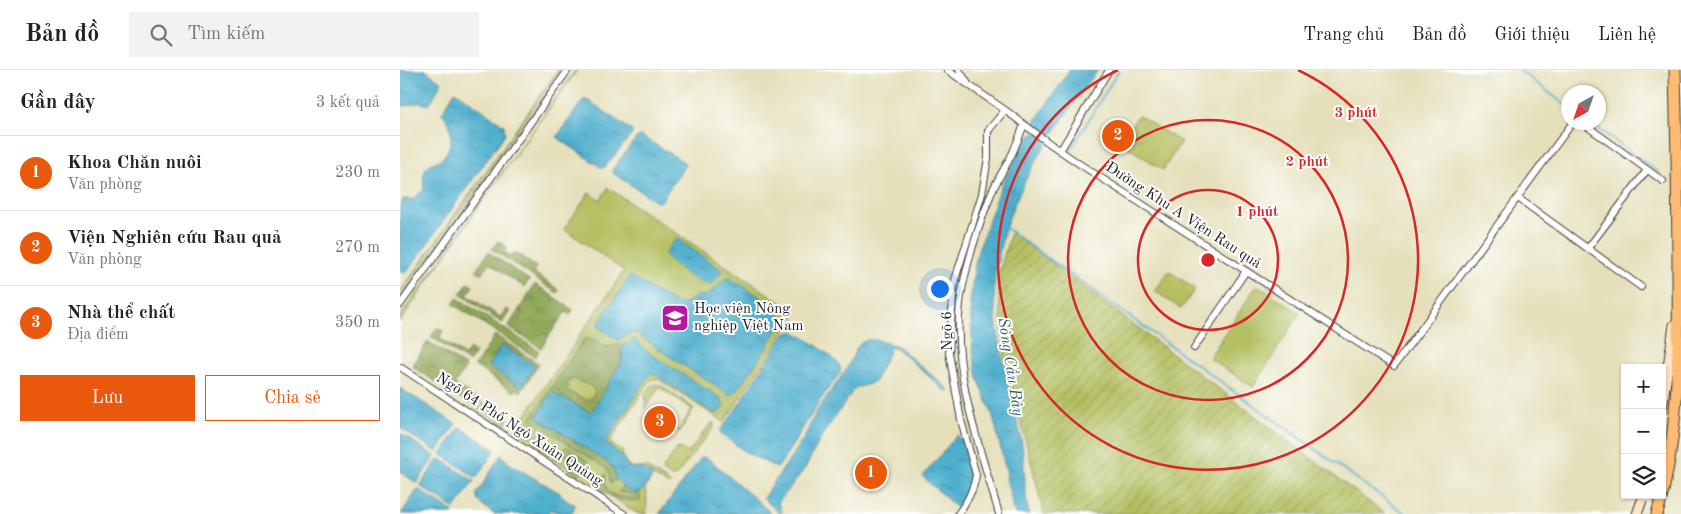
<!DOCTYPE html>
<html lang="vi">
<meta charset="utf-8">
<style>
body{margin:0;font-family:"Old Standard TT",serif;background:#f2f2f2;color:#222}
.controls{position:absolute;right:15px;bottom:15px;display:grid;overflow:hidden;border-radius:0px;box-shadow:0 1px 4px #0004}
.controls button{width:45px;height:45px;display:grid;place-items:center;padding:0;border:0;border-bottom:1px solid #e0e0e0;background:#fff;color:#222;font:25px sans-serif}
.compass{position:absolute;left:1161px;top:15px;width:45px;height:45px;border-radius:50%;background:#fff;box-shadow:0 1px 4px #0004;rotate:220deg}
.you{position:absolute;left:539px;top:218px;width:18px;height:18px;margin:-12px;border:4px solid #fff;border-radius:50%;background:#1a73e8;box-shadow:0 0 0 8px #1a73e833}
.badge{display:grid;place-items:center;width:32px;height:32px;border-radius:50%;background:#ea580c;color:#fff;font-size:16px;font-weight:700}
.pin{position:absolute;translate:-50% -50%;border:2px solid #fff;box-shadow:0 1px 5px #0006}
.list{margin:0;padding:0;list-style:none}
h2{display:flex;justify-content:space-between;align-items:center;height:65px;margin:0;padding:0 20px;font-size:21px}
h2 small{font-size:16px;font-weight:400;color:#767676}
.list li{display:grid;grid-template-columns:32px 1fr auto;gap:15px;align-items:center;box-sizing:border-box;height:75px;padding:0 20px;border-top:1px solid #e0e0e0}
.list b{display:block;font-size:19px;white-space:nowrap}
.list p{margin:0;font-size:16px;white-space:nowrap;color:#767676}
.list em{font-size:16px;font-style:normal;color:#767676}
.actions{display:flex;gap:10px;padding:15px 20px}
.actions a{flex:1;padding:11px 0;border:1px solid #ea580c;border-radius:0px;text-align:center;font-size:18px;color:#ea580c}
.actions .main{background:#ea580c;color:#fff}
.icon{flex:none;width:28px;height:28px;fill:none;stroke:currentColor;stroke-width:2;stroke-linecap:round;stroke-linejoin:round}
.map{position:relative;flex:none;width:1281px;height:444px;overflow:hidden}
header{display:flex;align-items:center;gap:30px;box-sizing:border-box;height:70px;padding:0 25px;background:#fff;border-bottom:1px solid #e0e0e0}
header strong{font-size:24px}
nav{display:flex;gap:28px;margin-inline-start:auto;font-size:18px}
.search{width:350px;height:45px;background:#f2f2f2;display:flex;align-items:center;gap:12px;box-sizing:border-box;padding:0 18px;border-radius:0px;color:#767676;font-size:19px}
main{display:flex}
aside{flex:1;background:#fff}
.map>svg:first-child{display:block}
</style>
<header>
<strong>Bản đồ</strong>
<div class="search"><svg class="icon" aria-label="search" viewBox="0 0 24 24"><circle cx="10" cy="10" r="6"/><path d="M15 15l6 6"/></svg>Tìm kiếm</div>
<nav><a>Trang chủ</a><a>Bản đồ</a><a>Giới thiệu</a><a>Liên hệ</a></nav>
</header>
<main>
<aside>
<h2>Gần đây<small>3 kết quả</small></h2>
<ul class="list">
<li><span class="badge">1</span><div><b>Khoa Chăn nuôi</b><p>Văn phòng</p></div><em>230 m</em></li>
<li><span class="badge">2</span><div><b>Viện Nghiên cứu Rau quả</b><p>Văn phòng</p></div><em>270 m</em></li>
<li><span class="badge">3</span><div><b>Nhà thể chất</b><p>Địa điểm</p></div><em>350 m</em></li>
</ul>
<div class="actions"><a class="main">Lưu</a><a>Chia sẻ</a></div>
</aside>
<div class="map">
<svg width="1281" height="444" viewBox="0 0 1281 444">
<defs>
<pattern id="forest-crowns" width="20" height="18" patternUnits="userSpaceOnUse" patternTransform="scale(1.25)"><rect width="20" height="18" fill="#8fa657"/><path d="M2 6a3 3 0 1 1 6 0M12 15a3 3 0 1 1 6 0" fill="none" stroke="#748647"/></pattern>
<pattern id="garden-furrows" width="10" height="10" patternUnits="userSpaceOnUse" patternTransform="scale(1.25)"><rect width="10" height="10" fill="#b4bf61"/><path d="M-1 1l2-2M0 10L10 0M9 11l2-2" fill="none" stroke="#9aa454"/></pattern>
<pattern id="water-ripples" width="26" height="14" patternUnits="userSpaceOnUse" patternTransform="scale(1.25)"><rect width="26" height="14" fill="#4eafcd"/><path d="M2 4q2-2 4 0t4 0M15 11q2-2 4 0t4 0" fill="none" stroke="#408ea6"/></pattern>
</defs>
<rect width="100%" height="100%" fill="#fff"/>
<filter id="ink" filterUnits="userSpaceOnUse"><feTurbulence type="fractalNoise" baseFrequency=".02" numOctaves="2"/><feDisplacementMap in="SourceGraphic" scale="10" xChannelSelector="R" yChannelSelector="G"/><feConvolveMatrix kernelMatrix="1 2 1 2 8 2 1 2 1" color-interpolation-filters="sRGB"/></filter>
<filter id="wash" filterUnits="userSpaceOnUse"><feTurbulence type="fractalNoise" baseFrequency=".0096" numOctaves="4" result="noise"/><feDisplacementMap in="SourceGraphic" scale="20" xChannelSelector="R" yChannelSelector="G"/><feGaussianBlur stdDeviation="1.12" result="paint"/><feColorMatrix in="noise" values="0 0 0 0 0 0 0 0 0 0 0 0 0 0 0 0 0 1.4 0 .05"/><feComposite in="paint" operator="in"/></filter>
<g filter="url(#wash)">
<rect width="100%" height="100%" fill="#e5e0bb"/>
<path fill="#b4bf61" stroke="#686e3e" d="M738,45L781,72L763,100L726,76L724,68Z
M208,118L397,243L324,352L259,310L254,309L249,312L210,371L212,374L222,381C224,395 232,401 246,397L270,413L269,415L253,406L245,418L247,429L246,444H238L113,363L224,201L164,159L189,123L200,130Z
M769,201L795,219L781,239L755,221Z
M857,215L900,243L853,317L809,288Z
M255,314L260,315L294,338L280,362L278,361L292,339L259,317L245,339L246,332L245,324L251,316Z
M311,353H314V357L275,407H272L264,402L263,399L276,379L280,378L288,383Z"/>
<path fill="url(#forest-crowns)" stroke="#56613a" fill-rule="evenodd" d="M98,171L107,177L104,182L111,187L115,182L136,197L133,202L159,220L157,223L92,179Z
M88,182L129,210L124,217L89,193L81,204L76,200Z
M68,213L73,216L67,225L100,247L106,239L110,241L102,253L60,224Z
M135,214L173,240L170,245L165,242L141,278L108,257Z
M57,228L139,281L135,287L53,234Z
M37,258L43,261L39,268L65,285L70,279L75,283L69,292L31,267Z
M95,265L139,294L121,322L116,319L114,322L75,296ZM102,275L121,317L89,296Z
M184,269H190L206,277L226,274L222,278V291L192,342L190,343L152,322L137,345L138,348L209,393L215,402L216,409L210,414L209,401L204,397L130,349ZM173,309L191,316L195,322L191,328L185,330L166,320L168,317L167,313Z
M28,271L66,297L55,314L109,350L105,357L13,297V295Z
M128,352L142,361L136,372L154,384L160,377L164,380L166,376L188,391L178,406L169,400L174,391L162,383L156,391L131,375L134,370L125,364L123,365L121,364Z
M206,404L205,414L209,422L217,426L235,428V425L218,422L223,417L235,423H239L240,425V431C223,433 210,426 196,418Z"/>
<path fill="url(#garden-furrows)" stroke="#686e3e" d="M158,0H160L0,224V222Z
M163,0H164L0,230V228Z
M176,0H177L94,114L0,252V246Z
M611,162L985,444H644L605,288L597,210Z"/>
<path fill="url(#water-ripples)" stroke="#356674" d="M0,0H25L42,12L29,35L19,33L3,36L0,30Z
M670,0H698C656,57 610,119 598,189C596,198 594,207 594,216C594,268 611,318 621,369C626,393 623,419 629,444H615L606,408L607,405L593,346L578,308L573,283L570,231L576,187L601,116L618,84L622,75L635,61L636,50Z
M55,21L104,55L105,64L8,201L5,203L0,200V137L3,129H13L23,121C25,114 22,104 26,98C30,92 38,92 43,87C55,74 53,55 42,43Z
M183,30H188L232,61V64L205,97L202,98L158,68V65Z
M241,66L284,92L285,95L261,131L257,132L213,103L212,100L237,67Z
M276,168L323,201C319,205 314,213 308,214C298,216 273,193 265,186V183Z
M230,206L277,234L289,232L297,226H306L325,209L330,208C346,219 375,232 382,250C378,263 341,317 331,326L260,280L237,263H230L218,270L199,258L198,254Z
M393,261C404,267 433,285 439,295C441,298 440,300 440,303C416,333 400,365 379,396L377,398L347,383L321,364L320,361L336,339L385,264Z
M233,269L235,270L253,286L321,328L324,335L318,343L315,344L251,302L205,373L222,385L225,392L228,396L233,398H242L253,405L242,421C230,426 223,416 215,408V402L209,393L137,347L152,322L191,343L222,291V278Z
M467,270H477L497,276L548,319L549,322H547L496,278L491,277L475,311L470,314L455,318L423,364L405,398L378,433L382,442L380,444L363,428L403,370L416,342L447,298L457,277L461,273Z
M102,275L135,296L121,317L88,296Z
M0,318L56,354L37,382L0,358Z
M60,357L95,380L76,408L41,384Z
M0,363L35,386L17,413L0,402Z
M557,365L562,369C566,388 575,406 566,424C563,430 561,434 556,437L525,409L523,406Z
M101,385L110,394L160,423L169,432L175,435L172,444H164L150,440L147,444H94L79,432L76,425Z
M304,387L310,390L369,441V444H259L301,388Z
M39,388L74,411L55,439L20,416Z
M18,419L53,442L52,444H1Z"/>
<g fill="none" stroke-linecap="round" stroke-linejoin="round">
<path stroke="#4eafcd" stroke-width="2" d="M1119,0L1168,37
M1189,52L1258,102
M670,81L719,0
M603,156L1006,444"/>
</g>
</g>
<g filter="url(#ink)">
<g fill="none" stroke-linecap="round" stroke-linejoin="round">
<g stroke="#3a3934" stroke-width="8">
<path id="street" d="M547,0L605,40L649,73L678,93L994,296L1173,52
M559,0L567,12
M1181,52L1263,111
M660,81L709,0
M1118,128L1241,217
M1188,178L1247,100
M0,235L168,0
M794,278L846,201
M0,297L224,444
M558,444C567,431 574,420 576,405L561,350L549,283L554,213L582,124L588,88V61L605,40
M599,444C580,377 552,304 560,233C565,196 578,158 591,124C596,112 603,101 609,90C615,79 619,67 624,55"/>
</g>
<g stroke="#3a3934" stroke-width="11">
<path id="secondary" d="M1262,338L1274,255
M1237,444L1244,425"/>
</g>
<g stroke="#3a3934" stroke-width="13">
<path id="highway" d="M1257,444C1279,367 1279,285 1278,206C1278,137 1277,69 1275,0"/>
</g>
<use href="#street" stroke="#fff" stroke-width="6"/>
<use href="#secondary" stroke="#ffe4c6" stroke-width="9"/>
<use href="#highway" stroke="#febb71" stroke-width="11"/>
</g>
</g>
<g fill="none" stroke="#d62828" stroke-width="2.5">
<circle cx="808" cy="190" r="70"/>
<circle cx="808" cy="190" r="140"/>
<path d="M898 0A210 210 0 1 1 718 0"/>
</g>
<defs>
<g id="university-square" transform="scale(1.4375)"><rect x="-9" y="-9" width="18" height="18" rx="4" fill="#b5179e" stroke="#fff"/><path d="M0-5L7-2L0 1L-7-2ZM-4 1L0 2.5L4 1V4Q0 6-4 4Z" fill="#fff"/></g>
</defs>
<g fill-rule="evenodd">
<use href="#university-square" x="275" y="248"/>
</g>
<g text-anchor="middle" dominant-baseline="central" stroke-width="4" stroke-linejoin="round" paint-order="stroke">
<g font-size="15" fill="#1c1c1c" stroke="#fff">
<text transform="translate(783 146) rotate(33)">Đường Khu A Viện Rau quả</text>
<text transform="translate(548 261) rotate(-91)">Ngõ 6</text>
<text transform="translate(119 360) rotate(33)">Ngõ 64 Phố Ngô Xuân Quảng</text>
</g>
<g font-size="15" fill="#1c1c1c" stroke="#fff" text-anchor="start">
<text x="294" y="239">Học viện Nông<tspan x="294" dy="17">nghiệp Việt Nam</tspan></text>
</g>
<g font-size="16" font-style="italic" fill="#325e6c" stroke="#fff">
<text transform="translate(610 297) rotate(81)">Sông Cầu Bây</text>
</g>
</g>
<circle cx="808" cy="190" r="8" fill="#d62828" stroke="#fff" stroke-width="2.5"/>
<g font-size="15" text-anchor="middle" font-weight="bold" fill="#d62828" stroke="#fff" stroke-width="4" stroke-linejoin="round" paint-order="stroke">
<text x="956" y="47">3 phút</text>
<text x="907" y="96">2 phút</text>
<text x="857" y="146">1 phút</text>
</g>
</svg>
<div class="controls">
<button>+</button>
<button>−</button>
<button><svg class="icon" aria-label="layers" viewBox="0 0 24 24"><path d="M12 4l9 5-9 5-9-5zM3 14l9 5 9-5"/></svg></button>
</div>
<svg class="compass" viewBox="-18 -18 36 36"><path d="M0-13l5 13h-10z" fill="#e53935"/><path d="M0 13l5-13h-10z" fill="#767676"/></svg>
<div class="you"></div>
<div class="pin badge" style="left:471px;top:403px">1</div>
<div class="pin badge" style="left:718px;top:66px">2</div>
<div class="pin badge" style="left:260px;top:352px">3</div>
</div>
</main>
